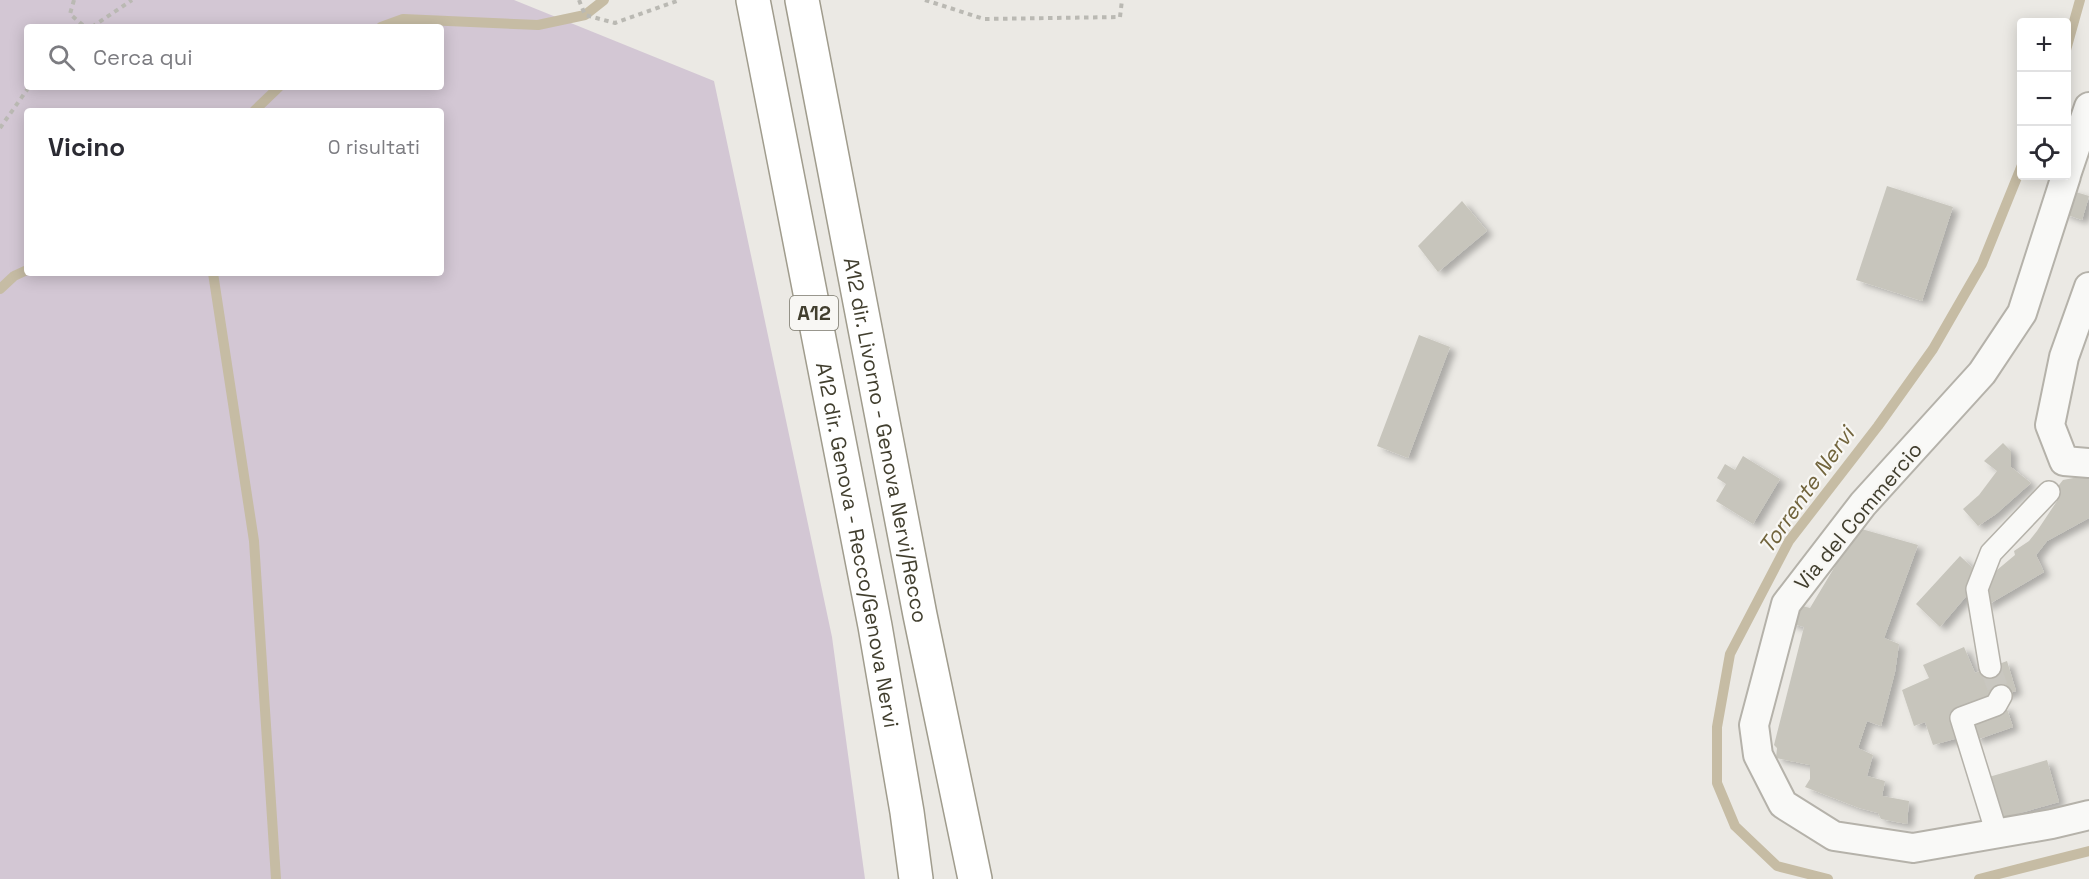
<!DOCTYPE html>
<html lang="it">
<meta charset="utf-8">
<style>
body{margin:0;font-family:"Space Grotesk",sans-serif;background:#f7f7f7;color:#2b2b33}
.controls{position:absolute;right:18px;top:18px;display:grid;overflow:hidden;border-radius:6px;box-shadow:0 3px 15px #0003}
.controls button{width:54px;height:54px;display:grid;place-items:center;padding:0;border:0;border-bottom:2px solid #e1e1e2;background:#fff;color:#2b2b33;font:30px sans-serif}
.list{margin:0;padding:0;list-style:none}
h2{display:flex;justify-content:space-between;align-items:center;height:78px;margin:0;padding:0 24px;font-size:26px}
h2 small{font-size:20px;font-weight:400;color:#7c7c81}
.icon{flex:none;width:33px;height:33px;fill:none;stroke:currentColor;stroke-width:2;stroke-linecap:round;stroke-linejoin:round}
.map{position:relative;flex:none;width:2089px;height:879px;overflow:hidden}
.search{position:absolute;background:#fff;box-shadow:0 3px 15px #0003;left:24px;top:24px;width:420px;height:66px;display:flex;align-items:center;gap:15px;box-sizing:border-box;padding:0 21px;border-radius:6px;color:#7c7c81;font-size:22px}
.panel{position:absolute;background:#fff;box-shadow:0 3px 15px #0003;left:24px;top:108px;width:420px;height:168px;border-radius:6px}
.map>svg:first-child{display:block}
</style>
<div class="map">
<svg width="2089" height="879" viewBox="0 0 2089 879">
<defs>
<filter id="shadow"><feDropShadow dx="6" dy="4" stdDeviation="3" flood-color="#0004"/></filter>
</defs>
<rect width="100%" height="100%" fill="#ebe9e4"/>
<path fill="#d3c7d4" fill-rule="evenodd" d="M0,0H514L714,81L832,637L865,879H0ZM27,27H441V87H27ZM27,111H441V273H27Z"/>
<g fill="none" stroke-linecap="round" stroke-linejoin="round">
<path stroke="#c6bca4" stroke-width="10" d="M381,27L403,19L538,25L585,15L604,0
M2066,50L2080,0
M254,111L279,87
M213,273L254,541L276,879
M0,289L14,276L27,270
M1828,879L1777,866L1735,826L1717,783V727L1730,654L1789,541L1878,426L1933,349L1982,264L2022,165
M1979,879L2089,851"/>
</g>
<path fill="#c7c5bc" filter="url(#shadow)" d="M1887,186L1953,207L1922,301L1856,280Z
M2069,190L2089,196L2082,220L2062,213Z
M1462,201L1487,231L1438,272L1418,246Z
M1419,335L1450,347L1408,458L1377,446Z
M2003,443L2011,451V467L2031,483L1996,514L1978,526L1963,509L1979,495L1997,471L1984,461Z
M1743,456L1780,479L1753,524L1716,501L1726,484L1717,478L1725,464L1735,470Z
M2089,475V518L2047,541L2036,555L2044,572L1984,607L1985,587L1997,570L2015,555L2014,551L2029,541L2037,531L2057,501L2055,490L2063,480Z
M1858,528L1918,545L1884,638L1899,644L1895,672L1881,726L1867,721L1858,748L1873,755L1867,776L1885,781L1882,796L1909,801L1907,824L1881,819L1878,813L1859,808L1805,787L1810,779V765L1776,758L1777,748L1774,745L1804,627L1789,623L1795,604L1810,608Z
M1960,556L1977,572L1974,587L1940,627L1916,604Z
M1964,647L1975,673L2007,661L2016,691L1951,713L1958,738L1933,745L1925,722L1914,726L1902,690L1929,678L1923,665Z
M2006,706L2013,727L1976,740L1969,719Z
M2047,760L2059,802L1995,820L1982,779Z"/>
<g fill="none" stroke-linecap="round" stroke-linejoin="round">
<path stroke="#c9c7c0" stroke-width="21" stroke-dasharray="21 10" stroke-linecap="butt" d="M1990,667L2001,696"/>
<g stroke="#b5b2aa" stroke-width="24">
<path id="pedestrian" d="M1990,667L1977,589L1991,553L2049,492
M1997,834L1961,718L1996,705L2001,696"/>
</g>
<g stroke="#b5b2aa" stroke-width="32">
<path id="minor" d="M2066,175L2089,107
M2066,176L2022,313L1982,373L1863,504L1786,604L1754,725L1758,755L1783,804L1834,836L1913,848L2052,824L2089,815
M2089,287L2064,357L2050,425L2064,461L2089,463"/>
</g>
<g stroke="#a09c8d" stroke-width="36">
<g id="motorway">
<path id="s1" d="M753,0L875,626L907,812L916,879"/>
<path id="s2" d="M802,0L920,615L975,879"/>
</g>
</g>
<path stroke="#bab9b3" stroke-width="4" stroke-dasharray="4.5 4.5" stroke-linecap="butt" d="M74,0L70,14L85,27
M579,0L585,15L615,23L680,0
M925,0L984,19L1120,17L1122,0
M92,27L132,0
M0,128L29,87"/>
<use href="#pedestrian" stroke="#f9f9f7" stroke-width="21"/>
<use href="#minor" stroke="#f9f9f7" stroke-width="28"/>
<use href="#motorway" stroke="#fff" stroke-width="33"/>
</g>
<g text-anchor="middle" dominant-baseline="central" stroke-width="4.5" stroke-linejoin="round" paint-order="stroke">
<rect fill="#f8f7f4" stroke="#787669" stroke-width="1.5" x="790" y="296" width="48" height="34" rx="4.5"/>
<g font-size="20" font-weight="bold" fill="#413e2e">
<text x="814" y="313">A12</text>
</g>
<g font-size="21" fill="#413e2e" stroke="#f8f7f4">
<text stroke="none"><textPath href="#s2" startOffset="448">A12 dir. Livorno - Genova Nervi/Recco</textPath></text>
<text transform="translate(1858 516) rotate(-50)">Via del Commercio</text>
<text stroke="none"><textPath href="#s1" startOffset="555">A12 dir. Genova - Recco/Genova Nervi</textPath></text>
</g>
<g font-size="22" font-style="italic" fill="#71643c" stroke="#f8f7f4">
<text transform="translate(1806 490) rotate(-55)">Torrente Nervi</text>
</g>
</g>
</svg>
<div class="controls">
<button>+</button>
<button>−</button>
<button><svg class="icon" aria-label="locate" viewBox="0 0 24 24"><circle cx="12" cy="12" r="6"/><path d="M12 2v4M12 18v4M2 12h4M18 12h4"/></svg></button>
</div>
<div class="search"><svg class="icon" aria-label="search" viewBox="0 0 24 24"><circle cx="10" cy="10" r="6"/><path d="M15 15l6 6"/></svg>Cerca qui</div>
<section class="panel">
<h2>Vicino<small>0 risultati</small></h2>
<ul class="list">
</ul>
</section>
</div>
